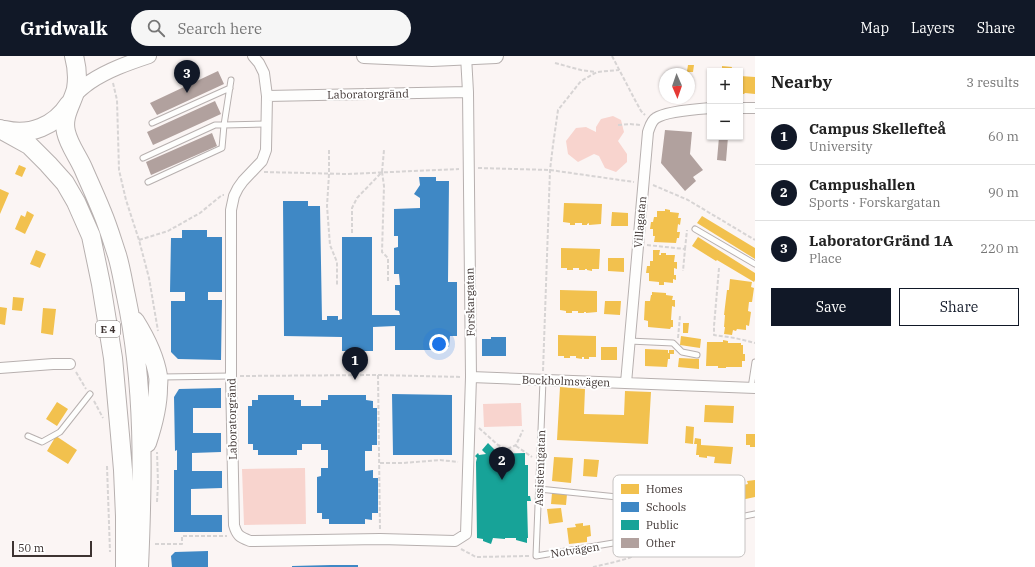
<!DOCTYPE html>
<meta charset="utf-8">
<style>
body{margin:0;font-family:"IBM Plex Serif",serif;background:#f6f6f6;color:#222}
.controls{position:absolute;right:12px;top:12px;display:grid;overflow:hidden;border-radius:0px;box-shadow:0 1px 3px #0004}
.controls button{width:36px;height:36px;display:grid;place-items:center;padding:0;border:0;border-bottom:1px solid #e0e0e0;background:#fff;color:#222;font:20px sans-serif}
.compass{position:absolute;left:659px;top:12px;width:36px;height:36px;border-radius:50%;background:#fff;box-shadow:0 1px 3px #0004;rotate:178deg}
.scale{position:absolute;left:12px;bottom:10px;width:80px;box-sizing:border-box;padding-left:4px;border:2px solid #3d3331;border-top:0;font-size:11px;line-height:14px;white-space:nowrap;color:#3d3331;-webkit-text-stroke:3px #fff;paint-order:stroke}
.you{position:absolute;left:439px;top:288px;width:14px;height:14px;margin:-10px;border:3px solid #fff;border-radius:50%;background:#1a73e8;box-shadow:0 0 0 6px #1a73e833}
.badge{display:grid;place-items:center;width:26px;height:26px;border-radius:50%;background:#111827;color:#fff;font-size:13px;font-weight:700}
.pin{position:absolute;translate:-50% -33px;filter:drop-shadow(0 1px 2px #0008)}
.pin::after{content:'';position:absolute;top:21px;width:14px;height:12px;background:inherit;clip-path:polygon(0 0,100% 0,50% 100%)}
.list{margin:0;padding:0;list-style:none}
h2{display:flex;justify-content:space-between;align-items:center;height:52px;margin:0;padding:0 16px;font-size:17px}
h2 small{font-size:13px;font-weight:400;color:#767676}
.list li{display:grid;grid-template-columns:26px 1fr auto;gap:12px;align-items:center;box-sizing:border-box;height:56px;padding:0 16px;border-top:1px solid #e0e0e0}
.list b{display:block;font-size:15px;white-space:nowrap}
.list p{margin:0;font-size:13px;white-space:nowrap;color:#767676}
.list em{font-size:13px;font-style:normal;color:#767676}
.actions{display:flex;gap:8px;padding:12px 16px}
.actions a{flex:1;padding:9px 0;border:1px solid #111827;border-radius:0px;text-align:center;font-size:14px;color:#111827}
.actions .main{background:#111827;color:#fff}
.icon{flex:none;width:22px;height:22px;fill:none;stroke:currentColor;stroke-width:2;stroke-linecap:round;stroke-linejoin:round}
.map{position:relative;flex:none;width:755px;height:511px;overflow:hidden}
header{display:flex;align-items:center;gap:24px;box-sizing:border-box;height:56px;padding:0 20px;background:#111827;color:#fff}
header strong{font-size:19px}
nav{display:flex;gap:22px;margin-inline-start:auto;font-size:14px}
.search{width:280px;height:36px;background:#f6f6f6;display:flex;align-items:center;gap:10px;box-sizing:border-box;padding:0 14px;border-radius:22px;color:#767676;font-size:15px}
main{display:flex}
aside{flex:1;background:#fff}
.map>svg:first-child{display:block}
</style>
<header>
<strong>Gridwalk</strong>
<div class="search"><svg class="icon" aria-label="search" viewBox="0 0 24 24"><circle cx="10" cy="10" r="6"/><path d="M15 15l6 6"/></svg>Search here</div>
<nav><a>Map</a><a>Layers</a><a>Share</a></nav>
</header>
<main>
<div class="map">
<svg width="755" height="511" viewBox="0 0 755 511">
<rect width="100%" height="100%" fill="#fbf5f4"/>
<path fill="#f8d4ce" d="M613,60L621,64L624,76L618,85L627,98V106L616,116L605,112L599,100L594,98L578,106L568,98L566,85L576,72L586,71L596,76V71L601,63Z
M521,347L522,370L484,371L483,348Z
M305,412L306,468L244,469L242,413Z"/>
<path fill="#f2c14e" d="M688,9H694L693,16H688V18H671L672,14L687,15Z
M722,10L732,11L731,15H722Z
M740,20L755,21V38L745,37L744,38H740Z
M19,109L26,112L22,121L15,118Z
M0,133L9,137L0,158Z
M564,147L602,148L601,168L589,169V167L587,168V169H582V167H575V169H570V167L563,166Z
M665,153L670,154V156L679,157L678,162H681L680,169L678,168L677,176H680L679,182H677L676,187L654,186L655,180H653V173H650L651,166H653L654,161H657V155H665Z
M27,155L34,159L25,178L15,173L21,159L25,161Z
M612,156L628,157V170H611Z
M702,160L755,192V203L697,167Z
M698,181L755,217V224L754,226L717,204L716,205L692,190Z
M561,192L600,193L599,213H592V215L587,214V213H585V214H579V212H573V214H567V212H561Z
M36,194L46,198L40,212L30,208Z
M653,194H660L659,199H661V197H666V199H675L674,206H677V213L674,212V219H676V224L673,223V227L664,226V229H659V226L649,225V217H646L647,210H650V205H653Z
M608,202H624V216L608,215Z
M730,223L752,226L751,231L754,232L752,246H749L748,255L751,256L749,270L746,269V274L737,273L736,275L733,274L732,279L724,278L725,271H724L725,259H724L727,234H729Z
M560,234L597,235V256L586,257V256H584V257H578V255H572V257H566V255L560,254Z
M652,236L666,237V239L673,240L672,244H675V251L672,250L671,264H673V271H671L670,273L648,271V265L644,264L645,245H650L651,239H652Z
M13,241L24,242L22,255L12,254Z
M605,245H621L620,259L604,258Z
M0,251L7,252L5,269L0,268Z
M43,252L56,253L53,279L41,277Z
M683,267H689L688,277H683Z
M558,279L596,280V301H589V303H584V301H582V303L576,302V300H570V302H564V300H558Z
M681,280L701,283L700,292L680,289Z
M723,284L728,285V287H741V289H743V298H745V305H742V311H726V312H718V310H706L707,286H723Z
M601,291H617V304H601Z
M645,293L668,294V297H669V294H674V298H670V303H668L667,311L645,310Z
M679,302L699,303V313L678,311Z
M560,331L585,333L584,358L624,359L625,335L651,336L648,388L557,384Z
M57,346L68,353L57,370L46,363Z
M705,349L734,350L733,367L704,366Z
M686,370L694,371L693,388L685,387Z
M746,378H755V391H750V389H746Z
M56,380L77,394L68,408L47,395Z
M695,382L701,383V389L733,391L731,408L714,407L715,401L707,400V402L699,401V399H696L697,388H694Z
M554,401L573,402L571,427L552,425Z
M584,403L599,404L597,421L583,420Z
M755,424V441L741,444L738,430L748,428L747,425Z
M552,437L567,438L566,449L551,448Z
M561,452L563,466L549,468L547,453Z
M583,467V470L590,469L591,480L587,481V486L569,488L567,472L576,471L575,468Z"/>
<path fill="#3f88c5" d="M419,121H436V125H449L448,226H457V280H450L449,291H437V294H395V270L373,271V295H342V281L284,280L283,145H308V150H320L322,264H327V260H338V264L342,263V181H372V259H400L399,255L395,254V229H400L399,218H394V192L398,191V180H394V153L420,152V142L414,138L420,129Z
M182,174H207V181H222V236H208V244H222L221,304L178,303L171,296V245H185V236H170L171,182H182Z
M491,281H506V300H482V283H491Z
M221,332V352H193V377H221V396L192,397V415H222V432L191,433V459H222V476H174V414H177V394L175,395L174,341L179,333Z
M392,338L452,339V399H393Z
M258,339H294V344H301V350H321V344H328V339H366V344L373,345V352H377V389H372V395H365V415L373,414V422H378V457H372V464L365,463V468H329V463H322V457H317V421L321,420V412H328V394H321V388H302V394H297V399H258V394H253V388H248V350H252V344H258Z
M208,495V511H172L171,500L175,496Z
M331,509H358V511H292V510Z"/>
<path fill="#17a398" d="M488,387L495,394L491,398L525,397V409H528V440H530L531,445H527L528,482H527V487L516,484V482H505V483L493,482L491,488L483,485V483L477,482L476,406L477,402L475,400L478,397L479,399L486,398L482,394Z"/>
<path fill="#b1a19e" d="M218,15L224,28L157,59L150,47Z
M215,45L221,58L153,89L147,76Z
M665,74L692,76L690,98L703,114L693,121L696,125L685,135L661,107Z
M212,77L217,90L151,119L146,106Z
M719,81H728L726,105L717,104Z"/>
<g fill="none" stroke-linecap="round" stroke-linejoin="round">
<g stroke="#b7b0af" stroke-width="7">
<path id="lane" d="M152,67L230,32
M143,102L215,69H224L231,24
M148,126L222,92L224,69L266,68
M695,173L755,208
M629,285L673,287L682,296L697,299
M161,321L231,320
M543,324L536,500L655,480L676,474L755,458
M751,332L755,306
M28,380L42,386L60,376L90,338
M539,433L627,442L629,452"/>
</g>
<g stroke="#b7b0af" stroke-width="12">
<path id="street" d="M253,0L259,7L264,17L267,40
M466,0L468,36L471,321L466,478L455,485L380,483L250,485C240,481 237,480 234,469L231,320V154L234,140L238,132L243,125L262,105L266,94L267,40L468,36
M740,52H755
M0,312L53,308H70
M471,321L755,332
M626,327L648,76C650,71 651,65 656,62C666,55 697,53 710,52"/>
</g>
<g stroke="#b7b0af" stroke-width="16">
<path id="secondary" d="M364,0L432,3L496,0
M73,40C79,35 84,30 90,26C108,14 128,7 149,0"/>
</g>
<g stroke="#b7b0af" stroke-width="20">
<path id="highway" d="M74,0C77,11 78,21 76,33C72,48 62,60 66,76C69,89 77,99 83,112C89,126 96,141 102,156C108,170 112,184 117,199C121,212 123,226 126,240C145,330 143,420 139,511
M0,73L29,89L48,108L65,127L76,146L91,180L101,228L113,302L120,379L123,414L125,460V511
M5,74C30,80 55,70 69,48
M135,265C145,281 155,301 158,320C159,324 158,328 158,332C158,351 153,369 147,387"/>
</g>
<path stroke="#d7d4d4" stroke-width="2" stroke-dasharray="4 2" stroke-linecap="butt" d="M612,0L635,44L641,55L645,59
M555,7L581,14L596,16
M113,27L117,44L119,114L126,144L139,184L149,222L158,275
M618,69L630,68L640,69
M329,94V118L327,150L330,189L337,206V229
M478,112L550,114L634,126
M264,116L347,118L459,113
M382,116L384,94
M653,129L688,144L755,184
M352,177V152L357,142L382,116L384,130L382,196L388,202V225
M139,184L168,175L200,157L222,139H224
M647,189L685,193L683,215
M685,193L687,174
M719,212L714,270V279L735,282L755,287
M678,282L680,260
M543,315L550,114L553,89L558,54L581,25L597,16L619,14
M76,316L86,333
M378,319L380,474
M240,320L378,319L462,321
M94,345L103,362
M479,372L498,389L507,393L516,389L523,374
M516,390L532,401
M380,407H403L440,404L458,406
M107,410L110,496
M157,446L158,427L157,396
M155,488H182V480H227
M461,493L476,501L529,500
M593,511C609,507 642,502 652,488"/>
<use href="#lane" stroke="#fefefd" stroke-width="5"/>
<use href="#street" stroke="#fefefd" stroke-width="10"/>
<use href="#secondary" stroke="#fefefd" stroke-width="14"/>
<use href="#highway" stroke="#fefefd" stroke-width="18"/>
</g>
<g text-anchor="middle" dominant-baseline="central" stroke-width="4" stroke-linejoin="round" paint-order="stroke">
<rect fill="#fff" stroke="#77706f" stroke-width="1" x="96" y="265" width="24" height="16" rx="3"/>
<g font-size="10" font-weight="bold" fill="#3d3331">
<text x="108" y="273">E 4</text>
</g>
<g font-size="11" fill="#3d3331" stroke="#fff">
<text transform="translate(368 38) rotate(-1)">Laboratorgränd</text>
<text transform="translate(640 166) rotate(-85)">Villagatan</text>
<text transform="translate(470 246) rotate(-91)">Forskargatan</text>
<text transform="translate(566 325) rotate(2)">Bockholmsvägen</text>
<text transform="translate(232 363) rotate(-91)">Laboratorgränd</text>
<text transform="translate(540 412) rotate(-88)">Assistentgatan</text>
<text transform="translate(575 494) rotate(-9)">Notvägen</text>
</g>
</g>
<rect x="613" y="419" width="132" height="82" rx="6" fill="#fff" stroke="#c5c2c1" stroke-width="1"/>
<rect x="621" y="428" width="18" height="10" fill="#f2c14e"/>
<rect x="621" y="446" width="18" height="10" fill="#3f88c5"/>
<rect x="621" y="464" width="18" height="10" fill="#17a398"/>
<rect x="621" y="482" width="18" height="10" fill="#b1a19e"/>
<g font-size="11" fill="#3d3331">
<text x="646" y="437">Homes</text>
<text x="646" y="455">Schools</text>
<text x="646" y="473">Public</text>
<text x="646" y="491">Other</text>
</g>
</svg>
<div class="controls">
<button>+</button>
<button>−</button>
</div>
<svg class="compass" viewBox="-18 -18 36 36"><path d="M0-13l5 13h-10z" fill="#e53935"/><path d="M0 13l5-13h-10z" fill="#767676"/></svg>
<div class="scale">50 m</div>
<div class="you"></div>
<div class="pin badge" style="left:355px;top:324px">1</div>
<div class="pin badge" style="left:502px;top:424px">2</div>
<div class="pin badge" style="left:187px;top:37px">3</div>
</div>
<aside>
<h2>Nearby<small>3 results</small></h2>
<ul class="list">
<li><span class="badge">1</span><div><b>Campus Skellefteå</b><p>University</p></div><em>60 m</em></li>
<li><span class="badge">2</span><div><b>Campushallen</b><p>Sports · Forskargatan</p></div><em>90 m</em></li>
<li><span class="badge">3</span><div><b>LaboratorGränd 1A</b><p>Place</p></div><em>220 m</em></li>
</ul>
<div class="actions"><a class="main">Save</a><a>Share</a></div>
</aside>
</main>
